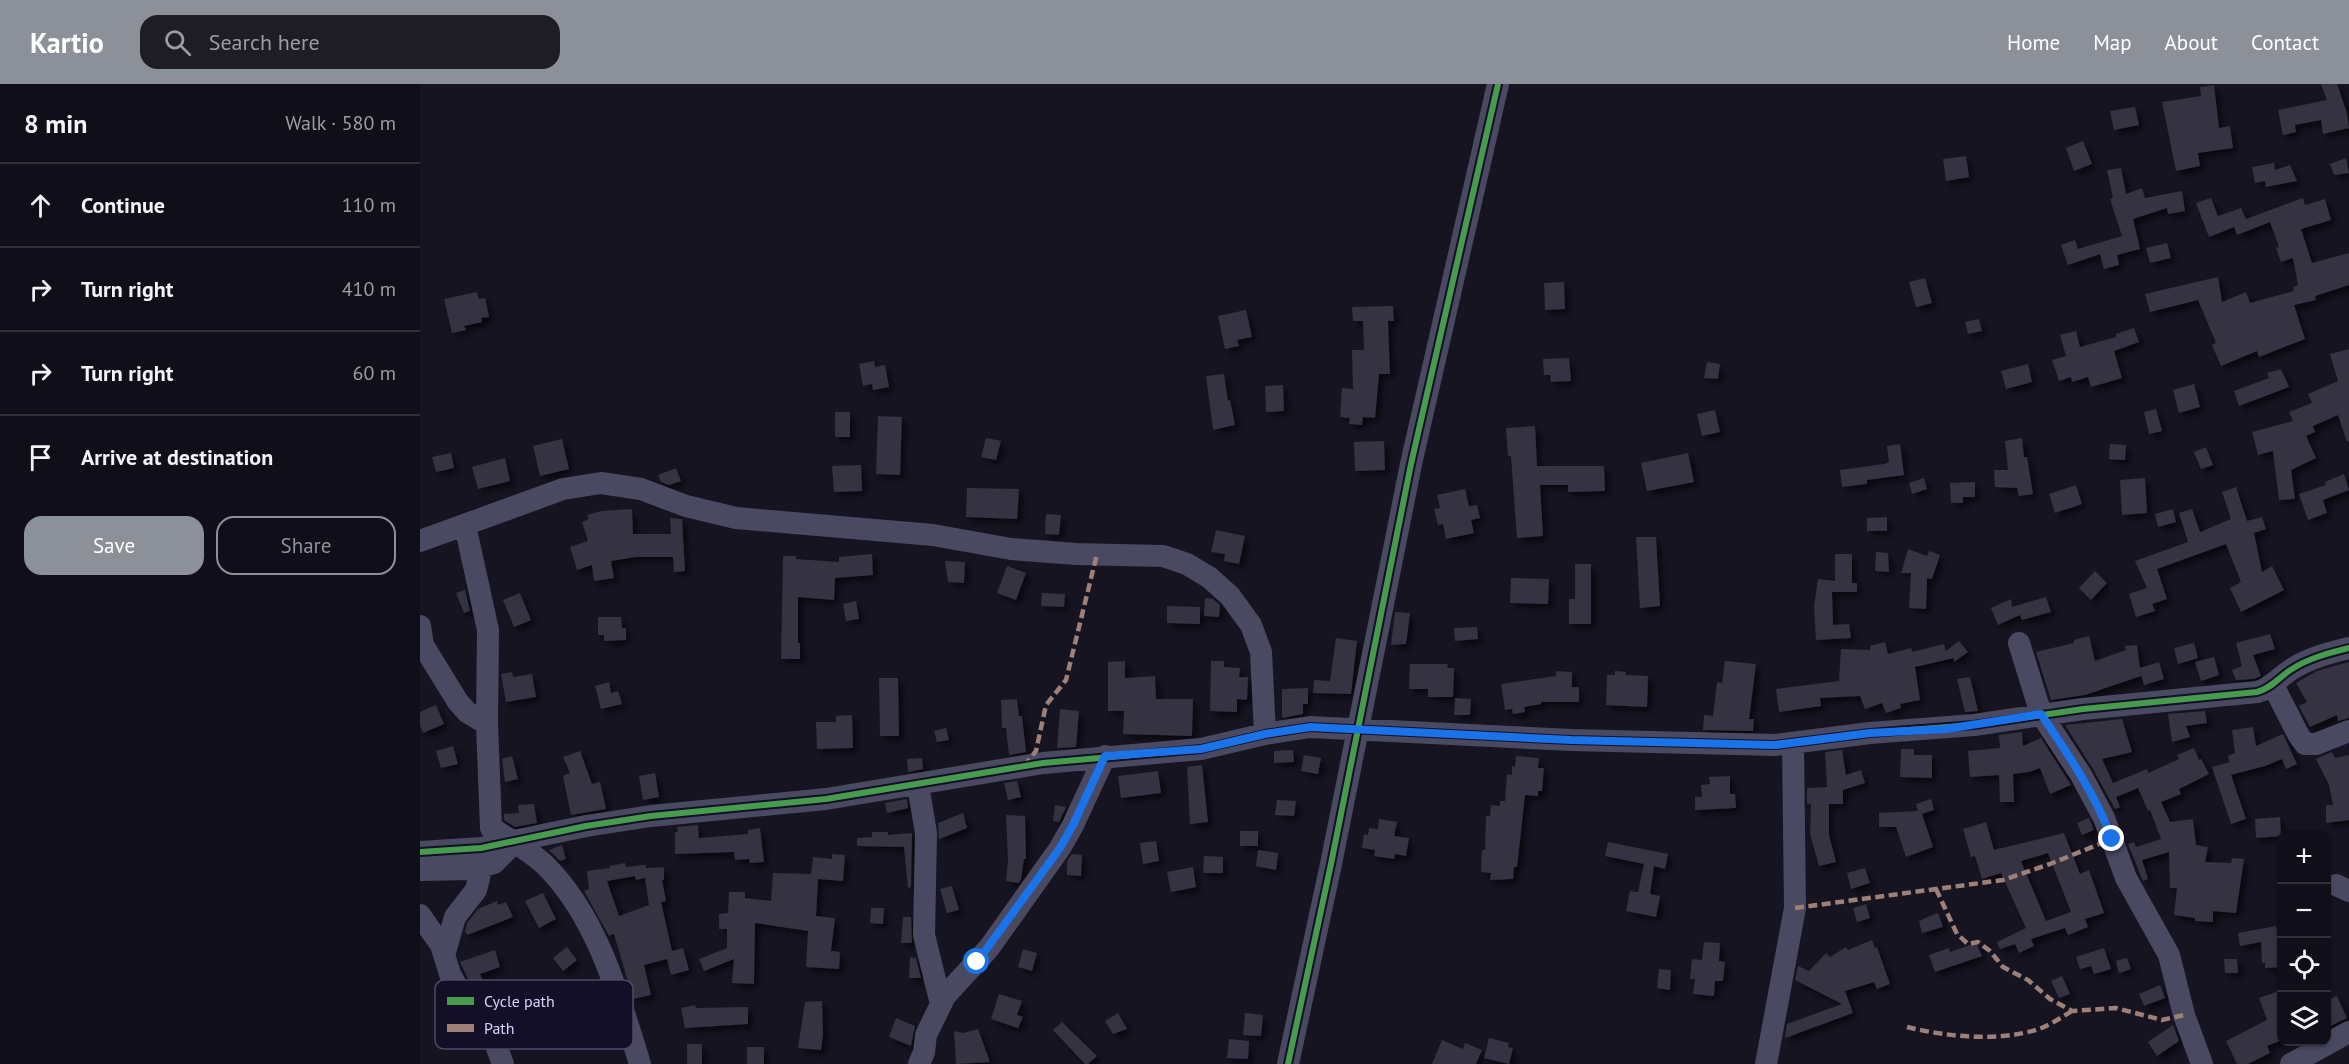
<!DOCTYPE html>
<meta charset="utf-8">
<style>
body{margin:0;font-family:"PT Sans",sans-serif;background:#1e1d26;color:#f1f3f6}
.controls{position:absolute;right:18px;bottom:18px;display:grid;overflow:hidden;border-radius:12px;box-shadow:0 2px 4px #0004}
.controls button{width:54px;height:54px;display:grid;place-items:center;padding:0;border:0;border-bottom:2px solid #302f38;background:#100f19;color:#f1f3f6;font:30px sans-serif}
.stop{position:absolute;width:18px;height:18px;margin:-14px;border:4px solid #1a73e8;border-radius:50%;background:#fff}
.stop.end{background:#1a73e8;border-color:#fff;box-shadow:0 2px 6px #0008}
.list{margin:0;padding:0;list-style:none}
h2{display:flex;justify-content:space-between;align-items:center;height:78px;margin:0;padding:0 24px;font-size:26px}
h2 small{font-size:20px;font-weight:400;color:#9c9ca2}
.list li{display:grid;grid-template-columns:39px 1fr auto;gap:18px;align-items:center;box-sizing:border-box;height:84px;padding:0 24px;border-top:2px solid #302f38}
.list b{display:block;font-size:22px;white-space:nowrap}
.list em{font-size:20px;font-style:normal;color:#9c9ca2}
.actions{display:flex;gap:12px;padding:18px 24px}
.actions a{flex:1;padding:14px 0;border:2px solid #8c9099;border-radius:18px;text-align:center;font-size:21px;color:#8c9099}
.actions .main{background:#8c9099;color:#fff}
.icon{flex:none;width:33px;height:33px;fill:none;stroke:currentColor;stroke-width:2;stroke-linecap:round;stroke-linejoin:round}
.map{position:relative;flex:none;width:1929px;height:980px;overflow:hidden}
header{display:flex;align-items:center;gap:36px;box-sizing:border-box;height:84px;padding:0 30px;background:#8c9099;color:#fff}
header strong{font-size:28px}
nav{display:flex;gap:33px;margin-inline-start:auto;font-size:21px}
.search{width:420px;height:54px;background:#1e1d26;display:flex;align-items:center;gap:15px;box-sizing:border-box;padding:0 21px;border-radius:18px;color:#9c9ca2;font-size:22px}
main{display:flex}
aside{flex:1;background:#100f19}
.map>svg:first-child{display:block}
</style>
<header>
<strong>Kartio</strong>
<div class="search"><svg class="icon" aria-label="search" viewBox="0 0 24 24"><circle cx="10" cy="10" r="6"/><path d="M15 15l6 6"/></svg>Search here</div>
<nav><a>Home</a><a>Map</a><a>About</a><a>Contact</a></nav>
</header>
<main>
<aside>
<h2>8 min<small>Walk · 580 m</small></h2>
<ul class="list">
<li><svg class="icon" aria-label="ahead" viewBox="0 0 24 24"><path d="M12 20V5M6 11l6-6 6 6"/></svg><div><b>Continue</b></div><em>110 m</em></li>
<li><svg class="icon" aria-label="right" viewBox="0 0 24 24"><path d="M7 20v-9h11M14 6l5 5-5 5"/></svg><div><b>Turn right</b></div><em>410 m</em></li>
<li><svg class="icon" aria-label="right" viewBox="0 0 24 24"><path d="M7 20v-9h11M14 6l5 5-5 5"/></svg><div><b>Turn right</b></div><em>60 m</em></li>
<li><svg class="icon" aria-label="arrive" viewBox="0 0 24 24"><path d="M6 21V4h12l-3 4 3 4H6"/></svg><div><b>Arrive at destination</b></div></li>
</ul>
<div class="actions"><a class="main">Save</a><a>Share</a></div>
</aside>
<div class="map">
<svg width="1929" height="980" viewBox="0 0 1929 980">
<defs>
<filter id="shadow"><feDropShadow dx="4.5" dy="4.5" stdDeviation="3" flood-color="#0009"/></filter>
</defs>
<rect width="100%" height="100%" fill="#161421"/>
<path fill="#343243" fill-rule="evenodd" filter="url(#shadow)" d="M1901,0H1917L1927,29L1929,44L1903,50L1901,36L1875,41L1876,48L1863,51L1858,26L1907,16Z
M1794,1L1799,44L1810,42L1813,64L1778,69L1780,82L1756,87L1742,18L1781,12L1780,3Z
M1715,23L1719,41L1694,46L1690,27Z
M1663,57L1672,80L1654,87L1646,64Z
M1546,72L1549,93L1526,97L1523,75Z
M1926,74L1929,89L1914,91L1910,80Z
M1854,79L1855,86L1870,81L1877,97L1846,103L1845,97L1835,99L1832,83Z
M1701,84L1706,110L1722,104L1725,114L1762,107L1765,127L1748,130L1747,124L1713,135L1720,165L1697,171L1699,181L1684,185L1680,170L1648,181L1641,161L1655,156L1658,165L1702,152L1690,115L1693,114L1687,86Z
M1791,114L1798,132L1821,124L1826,135L1883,114L1885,121L1905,115L1911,136L1881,145L1892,179L1929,169V201L1895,212L1896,216L1874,221L1885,255L1839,273L1837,267L1801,282L1792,261L1796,259L1778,216L1730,228L1725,210L1798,193L1802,218L1826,208L1830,219L1874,207L1873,203L1878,201L1873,174L1861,178L1856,164L1859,163L1850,138L1817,151L1814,143L1789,153L1776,119Z
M1747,159L1751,174L1730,179L1726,164Z
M1505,194L1512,219L1496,223L1489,198Z
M1144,198L1145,225L1125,226L1124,199Z
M57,208L59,215L65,214L69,233L61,234L62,238L44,242L46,246L32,249L24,215Z
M973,222L974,237H968L970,290H959L955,334L943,333L942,341L929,340L930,334L920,333L922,304L933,305L932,266H944L943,237H933L932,223Z
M826,226L832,253L817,256L819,262L805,265L798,232Z
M1559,235L1562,247L1548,250L1545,238Z
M1714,244L1719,258L1694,267L1702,294L1671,303L1668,293L1652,298L1651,293L1639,297L1632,276L1646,272L1640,251L1656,247L1660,263L1696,253V250Z
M1929,265V357L1927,358L1918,331L1893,342L1895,348L1886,352L1896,374L1871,386L1875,415L1859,416L1853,367L1838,371L1832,348L1873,337L1869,328L1892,319L1888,310L1918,297L1910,270Z
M1149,274L1151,297L1131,298L1130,291H1124L1123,275Z
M454,277L455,283L465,281L469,303L453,306L452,300L443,302L439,280Z
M1287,278L1300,280L1298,295L1284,294Z
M1608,280L1612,298L1586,305L1581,287Z
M1861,285L1869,303L1819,322L1814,307L1849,294L1847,289Z
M804,290L808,317L810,316L815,341L793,346L786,292Z
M1774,300L1780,323L1759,329L1753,306Z
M863,301L864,327L846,328L845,302Z
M1736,325L1742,347L1729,350L1724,328Z
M1295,326L1300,348L1282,352L1277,330Z
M415,328H430V353H415Z
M458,332L482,333L480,391L456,390Z
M1115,342L1117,382H1184L1185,407L1148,408V401H1120L1123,452L1097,454L1091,372H1088L1086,344Z
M566,354L581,357L576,376L561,373Z
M1602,354L1604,373H1607L1613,410L1599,412L1597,404L1575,403L1574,386H1588L1585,357Z
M142,355L149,385L120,392L113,362Z
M964,357L965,386L935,387L934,358Z
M1480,360L1484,391L1447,396V400L1422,403L1420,386L1464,380L1469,378L1467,362Z
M1690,360L1706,361L1705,376L1689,375Z
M1786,363L1793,381L1781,385L1774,368Z
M31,369L34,384L16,388L12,373Z
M1268,369L1274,398L1227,407L1221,379Z
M85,374L90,397L58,405L52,383Z
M441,381L442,407L414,408L412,382Z
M256,384L261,397L249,401L241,398L238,391Z
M1924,390L1929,406L1903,416L1907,429L1888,436L1879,410L1906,401L1905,398Z
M1504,394L1507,405L1492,410L1489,399Z
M1725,394L1727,429L1702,431L1700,396Z
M1555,398V413H1543V419H1531L1530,399Z
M1656,401L1662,420L1635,429L1629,410Z
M1816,403L1827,437L1842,433L1846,445L1834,449L1842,488L1852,482L1864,506L1821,528L1810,504L1821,498L1806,460L1737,485L1747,515L1732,520L1735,527L1716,533L1709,510L1727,504L1715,477L1768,458L1759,429L1772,425L1780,448L1811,435L1802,408Z
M547,404L599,405L597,435L546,433Z
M1045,405L1049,422L1057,421L1060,434L1051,436L1054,449L1026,455L1023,440L1018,441L1014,425L1020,424L1017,411Z
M212,425L213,450H251L250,434L262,435L265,487L254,488L253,473H215L191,477L194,494L174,497L172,481L157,486L150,463L168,457L162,438L169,435L167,431L181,427Z
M1753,425L1756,438L1738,443L1735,430Z
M626,430L641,431L639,451L625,450Z
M1467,433V447H1447V434Z
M796,446L825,452L819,480L804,477L805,470L791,468Z
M1216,453H1236L1240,522L1220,524Z
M1488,465L1507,472L1509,467L1520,471L1512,495L1507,494L1506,525L1489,524L1491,489H1481Z
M1456,468L1468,469L1469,488L1455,487Z
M452,470L453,491L415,494L414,516L378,513V559H380V575H361L363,472H376V475L419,478V473Z
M1415,470H1432V499H1437V508H1412L1413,541L1429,540L1431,554L1396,556L1394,522L1398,495L1415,497Z
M525,477L545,478L544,499L528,498Z
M1155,480H1171V540H1149V515H1155Z
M587,482L606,489L596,516L577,509Z
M1675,487L1687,499L1671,516L1659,504Z
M1091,494L1129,495L1128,520L1090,519Z
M45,506L50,527L44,529L36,509Z
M100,509L111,536L94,543L83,516Z
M622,509L645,510L644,523L621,522Z
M1626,513L1631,528L1602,536L1600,531L1578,541L1571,524L1591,515L1592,523Z
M785,514L793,515L800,521L799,533L784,532Z
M436,517L439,535L426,537L423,520Z
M747,522L780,523V540L747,539Z
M975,528L990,529L986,560L971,561Z
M178,533H201L202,544H206V556L184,557V551H178Z
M1057,543L1058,555L1035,557L1034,544Z
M1850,550L1855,565L1833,571L1841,592L1834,595L1816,596L1812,586L1822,582L1816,559Z
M1669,552L1675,577L1706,566L1705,562L1717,561L1720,584L1739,578L1744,595L1724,601L1720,587L1721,592L1665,611L1631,616L1616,568L1654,559V556Z
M916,554L937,557L931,610L893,609L894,596L910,597Z
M1539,557L1548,568L1534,578V574L1495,583L1500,616L1480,620L1481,624L1466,629L1462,619L1445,625L1440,612L1400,614L1401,622L1359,628L1356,605L1419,597L1421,565L1450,566V562L1465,558L1468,570L1491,564L1492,568L1524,560L1526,567Z
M1774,559L1778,574L1758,580L1754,564Z
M1794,573L1799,591L1781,597L1775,578Z
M705,577V594L735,592L736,615H773L772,652L703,650L704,627H688V578Z
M791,577H804V583L820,584L819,593H828L827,616L817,615V628L790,627Z
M1305,577L1336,580L1329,635H1334L1333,647L1283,646L1284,631L1293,632L1297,598L1302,599Z
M1929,578V634L1918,637L1917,631L1890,643L1879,622L1887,618L1876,599L1897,587Z
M990,580H1028L1027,584H1034L1033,613H1008V605H989Z
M1136,587L1152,588V603H1159V618H1121V620L1104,623L1105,628L1093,630L1092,625L1085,626L1081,600L1136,592Z
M1195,587L1206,588V591L1228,592L1227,623L1186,621L1187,591H1195Z
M92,588L93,593L112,590L116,613L86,618L81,590Z
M1550,593L1558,627L1545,628L1537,595Z
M459,594H478L479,652H460Z
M189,598L191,609L198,607L202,620L181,625L175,602Z
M888,604V620H883V630L862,634V605Z
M1035,614L1051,615L1050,631H1034Z
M597,615L599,632H602L606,668L589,671L586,644H582L581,616Z
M16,621L24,640L3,649L0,641V628Z
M640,625L659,627L656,663L637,664Z
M1785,627L1787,639L1766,642L1770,653L1752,658L1748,630Z
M432,631L433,664L397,665L396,638H416V632Z
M1702,635L1712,668L1682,675L1693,699L1727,685L1728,689L1759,675L1757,671L1774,664L1779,676L1781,675L1789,690L1759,705L1761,710L1741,718L1750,738L1773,735L1776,761L1788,763L1785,778L1811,779L1812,774L1824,775L1816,829L1793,827V838L1775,837V834L1754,831L1757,804H1750L1749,768L1722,776L1728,795L1723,797L1708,760L1714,758L1716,763L1741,755L1730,726L1728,727L1718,704L1696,713L1700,723L1695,725L1673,685L1645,641Z
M1833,643L1836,662L1863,650L1877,680L1866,685L1862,675L1845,682L1811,691L1826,735L1811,740L1792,683L1810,678L1808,672L1815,669L1812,646Z
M526,644L529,656L517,658L514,647Z
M1602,648L1603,662L1621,654L1651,701L1630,710L1620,684L1609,688L1593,690L1594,718H1580L1579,691L1550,693L1548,667L1580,664L1579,651Z
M33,662L38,680L21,684L16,667Z
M1481,665H1494V671H1512V694L1480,693Z
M873,666L874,678L854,679V667Z
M1422,666L1426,691L1441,686L1445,699L1423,706V720H1409V751L1416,778L1399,782L1390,750L1391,720H1387V704L1407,703L1405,668Z
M160,667L172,700L180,698L186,725L151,731L143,692L150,689L143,673Z
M1912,668L1915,674L1929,671V736L1906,739V721H1913L1909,701L1896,675Z
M884,671L901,674L898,690L881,687Z
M92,672L98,695L85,698L82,675Z
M1096,672L1119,674L1118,684H1124L1122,707H1118V712L1105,711L1097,783H1094L1093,795L1070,796L1071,789L1061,788L1062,766H1065L1066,732H1070L1071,721L1080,722V717H1085L1087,690L1092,691V682L1095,683Z
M502,674L503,685L488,688L487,675Z
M782,681L788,738L770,740L767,683Z
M738,687L741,709L701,714L698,692Z
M235,689L239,713L223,716L219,692Z
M1310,692V710H1315L1316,724L1275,726V713H1282L1281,701L1290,700L1289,693Z
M597,697L601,713L588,716L584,699Z
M487,715L488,724L467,729L465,719Z
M1511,715L1514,726L1502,730L1513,763L1486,773L1476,743H1459V729L1498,727L1496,720Z
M857,716L876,717L874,732L855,731Z
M114,720L117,739L95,743L84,736V730L99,729L98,721Z
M635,721L646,723L639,738L633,737Z
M543,729L547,744L519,755L518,739Z
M586,731L605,732L606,775H604L601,795L599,799L586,797L588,777Z
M1860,733L1861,752L1836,754L1835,735Z
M1669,734L1674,746L1662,751L1657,739Z
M959,735L977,738L974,752L989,754L986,772L975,770L974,775L954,772L955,766L942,764L944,750L948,751L949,744L958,745Z
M1566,738L1574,766L1644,749L1660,790L1669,786L1684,829L1665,835L1668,843L1648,851L1645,844L1611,855L1614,862L1599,869L1595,860L1580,865L1577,858L1606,844L1581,789L1562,795L1555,772L1551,773L1543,745ZM1628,769L1651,828L1626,837L1601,777Z
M278,741L279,754L328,750V746L340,744L344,778L330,779L329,775L315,776L314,768L255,770V748H258L257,743Z
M820,747H838V762H820Z
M452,748H468V751L492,749L491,803L488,804L484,763L437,762V754L452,753Z
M736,757L739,777L723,780L720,759Z
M1188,758L1248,770L1245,785L1234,782L1230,810L1240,812L1236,833L1206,827L1210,807L1218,808L1224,780L1185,772Z
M142,761L146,775L140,777L129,766Z
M838,766L858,769L856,786L836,782Z
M412,770L425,771L423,797L398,795L396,832L415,834L411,867L420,868L419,885L386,883L388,847L335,839L334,900L312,899L314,875L284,887L279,875L307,864V845H299V830L308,829L309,808H325V814L351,817L353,789L391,790L393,773L412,775Z
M652,770L662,771L661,792L647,791V777Z
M784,772L803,773V789H783Z
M205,779L206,783L222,781H226V784L244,783V796H242L246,817L241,818L252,867L263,864L269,886L251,891L247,875L224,881L231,911L213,915L194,850L189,852L164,807L169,805L167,787L190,784V782ZM215,792L216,796L225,794L229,821L199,832L187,797Z
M773,783L776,803L751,808L747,788Z
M1445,784L1450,799L1431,805L1427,789Z
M532,802L539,826L527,829L520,805Z
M123,809L136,835L119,844L105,817Z
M77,817L78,821L86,818L93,833L47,851L45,847L47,839L58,825Z
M1446,820L1450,834L1437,838L1433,824Z
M451,824H464L463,840L450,839Z
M1517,829L1519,831L1523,843L1502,849L1499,837Z
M483,833H491L492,859H481Z
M1856,842L1861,866L1862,883L1845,884V879H1842L1841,858L1820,862L1818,849Z
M1452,856L1455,864L1457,863L1470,900L1457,905L1454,898L1425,907L1433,929L1365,954L1367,940L1422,920L1375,896L1378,882L1389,887L1406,869L1410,873L1426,863L1428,866Z
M1284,858L1300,859L1299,877L1305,878L1303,897H1295L1294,912L1273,910L1275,895H1270L1272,875L1282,876Z
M1556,859L1562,872L1515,888L1509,871L1529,864L1530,868Z
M147,863L157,876L143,887L133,874Z
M1684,864L1691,885L1674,890L1671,882L1660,885L1656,873Z
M603,865L617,869L612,887L598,883Z
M75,866L80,883L60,890L62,895L50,899L40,878Z
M490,873L496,874L501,894H489Z
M1707,874L1711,885L1699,889L1696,877Z
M1804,875H1817L1818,889H1805Z
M1239,885L1251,886L1250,906L1237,904Z
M1642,892L1650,910L1639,914L1631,897Z
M1740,901L1745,914L1724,922L1719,910Z
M1862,906V956L1847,962L1850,969L1828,980H1817L1806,957L1847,936L1839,914Z
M579,910L602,917L597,931L603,933L598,944L571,935Z
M1917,912L1927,934L1906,944V917Z
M402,917L403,950L401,966L378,964L385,918Z
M275,921L276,924L328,923V940L265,944L261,924Z
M698,929L707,945L693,950L685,937Z
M825,929L843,931L841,952L823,951Z
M476,934L495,942L491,962L469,953Z
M642,938L677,972L668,980H665L633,946Z
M1753,941L1759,957L1737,972L1728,958Z
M558,945L570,978L536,980L534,947L543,949Z
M1069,954L1089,959L1088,963L1093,964L1089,980L1064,974Z
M809,955L829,957L828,975L807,974Z
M1022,956L1043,965L1045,959L1062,966L1056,980H1012Z
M267,960H282V980H267Z
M327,963H344V980H327Z"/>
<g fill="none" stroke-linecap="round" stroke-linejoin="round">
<path stroke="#4a4962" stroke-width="22" d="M45,441L68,546L67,640L71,744C89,755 109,766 125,781C177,832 199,912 220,980
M0,457L143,405L181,399L221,405L266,422L316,434L513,451L591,465L656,470L743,472L767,480L790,494L810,512L831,541L841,568L845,650
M0,542L3,561L38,618L47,628L67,640
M1599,559L1621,630L1661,691L1684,734L1706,794L1749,871L1764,931L1782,980
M1853,601L1879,652L1885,660H1896L1929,647
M498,701L506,749L504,851L521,920
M0,768L61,764L166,742L231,732L406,715L623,679L781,665L845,650L890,643L1151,656L1355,661L1450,649L1554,641L1663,625L1837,608C1852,604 1859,593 1872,585C1889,574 1909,569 1929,564
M0,786L50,785L74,779L94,759
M1916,801L1929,807
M0,831L21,861L30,890L43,914L74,956L83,980
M25,868L35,833L56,806L62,782
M499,980L504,968L506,951L525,912L569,864L640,764L653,741L685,672
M868,980L911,780L991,380L1078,0
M1346,980L1375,824L1373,660
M1871,980L1929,948"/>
<path stroke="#9e8076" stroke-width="4.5" stroke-dasharray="9 4.5" stroke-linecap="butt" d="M604,682L616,667L626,621L646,596L677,470
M1516,805L1537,850L1548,860L1558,858L1570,867L1583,883L1608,896L1630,915L1652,927L1696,924L1742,936L1764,931
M1375,824L1583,796L1630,780L1692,755
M1487,943C1529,953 1578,958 1619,945C1630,941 1642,933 1652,927"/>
<g stroke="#130f26" stroke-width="10">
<path id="cycleway" d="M0,768L61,764L166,742L231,732L406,715L623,679L781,665L845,650L890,643L1151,656L1355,661L1450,649L1554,641L1663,625L1837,608C1852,604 1859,593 1872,585C1889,574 1909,569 1929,564
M868,980L911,780L991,380L1078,0"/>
</g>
<use href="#cycleway" stroke="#469c4c" stroke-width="6"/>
</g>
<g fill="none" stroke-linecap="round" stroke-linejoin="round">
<path stroke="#1a73e8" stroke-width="8" d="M557,878L640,764L653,741L685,672L781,665L845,650L890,643L1151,656L1355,661L1450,649L1526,645L1621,630C1648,670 1675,710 1692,755"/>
</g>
<rect x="15" y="896" width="198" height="69" rx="9" fill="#130f26" stroke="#4e4a67" stroke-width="1.5"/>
<rect x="27" y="913" width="27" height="8" fill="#469c4c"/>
<rect x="27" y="940" width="27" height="8" fill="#9e8076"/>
<g font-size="16" fill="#d9d4ff">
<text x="64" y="923">Cycle path</text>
<text x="64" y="950">Path</text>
</g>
</svg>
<div class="controls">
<button>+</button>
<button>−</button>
<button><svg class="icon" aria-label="locate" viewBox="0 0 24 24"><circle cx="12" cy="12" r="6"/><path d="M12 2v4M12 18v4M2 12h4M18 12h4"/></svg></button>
<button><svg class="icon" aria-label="layers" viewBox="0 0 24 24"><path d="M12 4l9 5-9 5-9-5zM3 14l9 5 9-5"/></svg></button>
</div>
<div class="stop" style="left:557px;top:878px"></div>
<div class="stop end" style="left:1692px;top:755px"></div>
</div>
</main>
